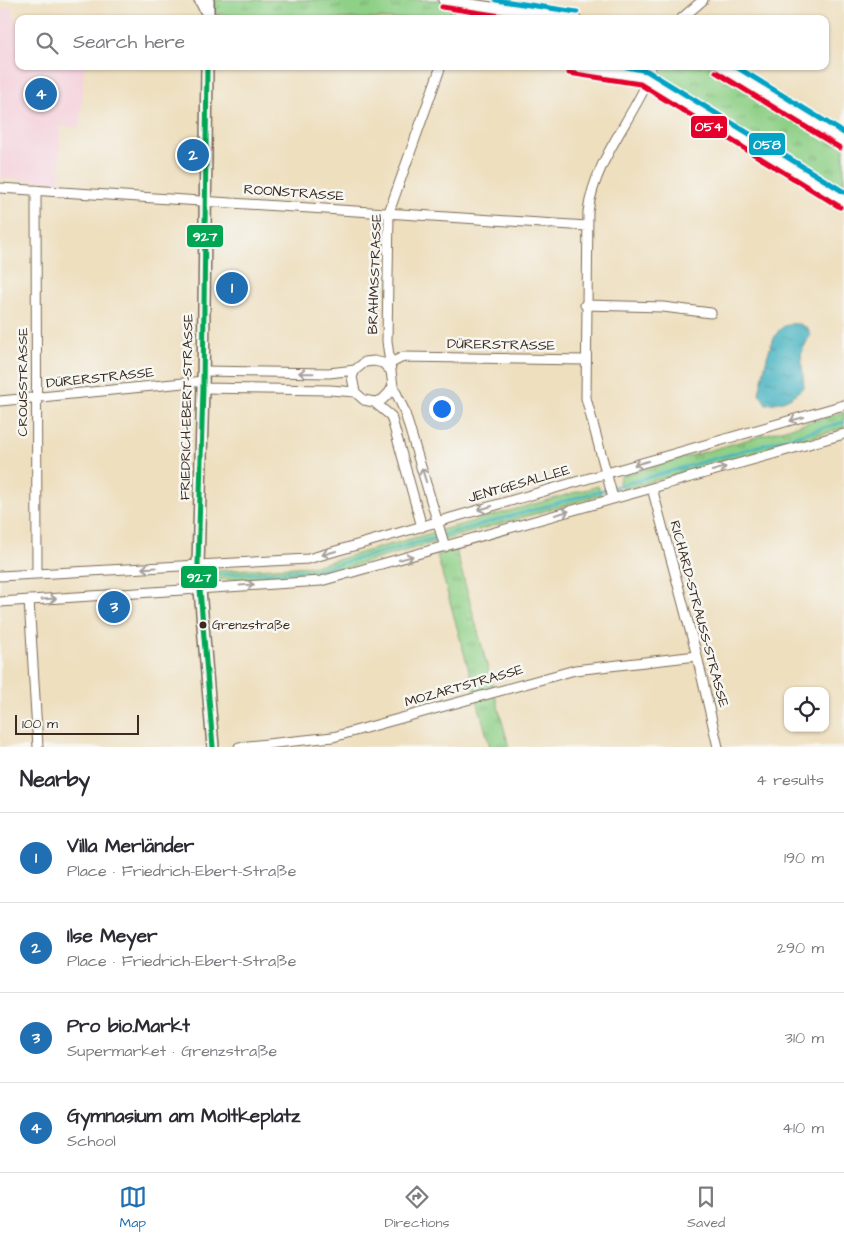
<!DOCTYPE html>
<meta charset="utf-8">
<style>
body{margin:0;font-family:"Architects Daughter",sans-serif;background:#f2f2f3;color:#2b2b33}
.controls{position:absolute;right:15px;bottom:15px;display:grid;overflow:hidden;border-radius:10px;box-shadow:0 1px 4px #0004}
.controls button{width:45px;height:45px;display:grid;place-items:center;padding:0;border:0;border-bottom:1px solid #e1e1e2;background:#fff;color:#2b2b33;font:25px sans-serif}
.scale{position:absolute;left:15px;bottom:12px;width:124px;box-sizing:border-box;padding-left:5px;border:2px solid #3b2a1e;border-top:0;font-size:14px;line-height:18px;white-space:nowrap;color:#3b2a1e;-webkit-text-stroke:4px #f6f6f2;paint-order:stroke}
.you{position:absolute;left:441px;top:408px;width:18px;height:18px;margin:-12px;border:4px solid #fff;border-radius:50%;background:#1a73e8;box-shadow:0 0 0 8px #1a73e833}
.badge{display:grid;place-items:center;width:32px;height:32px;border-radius:50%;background:#1f6fb2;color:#fff;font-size:16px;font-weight:700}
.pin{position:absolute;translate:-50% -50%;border:2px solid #fff;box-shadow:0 1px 5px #0006}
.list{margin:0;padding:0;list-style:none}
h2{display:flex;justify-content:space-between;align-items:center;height:65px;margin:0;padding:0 20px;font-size:21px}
h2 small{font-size:16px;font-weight:400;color:#7c7c81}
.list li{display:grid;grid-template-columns:32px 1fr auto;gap:15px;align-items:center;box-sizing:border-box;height:90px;padding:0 20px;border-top:1px solid #e1e1e2}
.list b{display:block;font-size:19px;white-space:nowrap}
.list p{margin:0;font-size:16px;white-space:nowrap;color:#7c7c81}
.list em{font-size:16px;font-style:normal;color:#7c7c81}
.icon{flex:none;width:28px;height:28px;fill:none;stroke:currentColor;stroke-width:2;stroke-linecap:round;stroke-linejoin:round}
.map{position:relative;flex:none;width:844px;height:747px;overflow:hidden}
.search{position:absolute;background:#fff;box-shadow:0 1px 4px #0004;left:15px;right:15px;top:15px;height:55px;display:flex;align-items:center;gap:12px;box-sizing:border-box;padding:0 18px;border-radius:10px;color:#7c7c81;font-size:19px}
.sheet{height:425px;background:#fff}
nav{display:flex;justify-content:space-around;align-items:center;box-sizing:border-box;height:70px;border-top:1px solid #e1e1e2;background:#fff;font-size:14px;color:#7c7c81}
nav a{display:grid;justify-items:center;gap:2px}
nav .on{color:#1f6fb2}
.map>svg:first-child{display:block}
</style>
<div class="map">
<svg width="844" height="747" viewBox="0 0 844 747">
<defs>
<pattern id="grass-tufts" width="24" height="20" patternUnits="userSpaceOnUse" patternTransform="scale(1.25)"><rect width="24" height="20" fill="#8fd087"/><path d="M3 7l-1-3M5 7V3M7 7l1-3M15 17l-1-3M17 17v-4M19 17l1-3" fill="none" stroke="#76a96e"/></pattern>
<pattern id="water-ripples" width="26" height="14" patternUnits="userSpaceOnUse" patternTransform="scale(1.25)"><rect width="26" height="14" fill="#46b4c2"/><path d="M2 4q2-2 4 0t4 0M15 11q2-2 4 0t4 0" fill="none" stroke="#3c939d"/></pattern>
</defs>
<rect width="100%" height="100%" fill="#f6f6f2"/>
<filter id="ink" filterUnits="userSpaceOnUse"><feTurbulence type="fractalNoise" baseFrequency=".02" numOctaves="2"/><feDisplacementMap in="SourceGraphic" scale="10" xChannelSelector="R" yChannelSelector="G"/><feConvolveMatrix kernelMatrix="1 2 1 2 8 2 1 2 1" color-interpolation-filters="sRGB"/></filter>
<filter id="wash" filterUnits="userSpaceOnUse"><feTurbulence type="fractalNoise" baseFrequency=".0096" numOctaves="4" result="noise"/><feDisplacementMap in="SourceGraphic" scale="20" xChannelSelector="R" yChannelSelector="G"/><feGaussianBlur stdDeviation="1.12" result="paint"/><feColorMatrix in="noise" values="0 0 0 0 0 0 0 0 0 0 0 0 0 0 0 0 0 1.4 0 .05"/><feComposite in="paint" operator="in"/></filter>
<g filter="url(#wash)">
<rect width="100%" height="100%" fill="#eedfbf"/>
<path fill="#f5cfdc" d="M9,6L15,15L16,23H19V66H84L80,127H60V183L0,178V8L2,11Z"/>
<path fill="url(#grass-tufts)" stroke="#657d52" d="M193,0H454L449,19H248L219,14L202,16Z
M466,10L526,19H463Z
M659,66H712L844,147V196L654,78Z
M844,412V428L628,488H622L619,482L620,476Z
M598,486L601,495L317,576L211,580V571L314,566Z
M456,550L509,747H490L437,555Z"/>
<path fill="url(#water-ripples)" stroke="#406f70" d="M799,324L808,328L810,335L801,353L804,386C794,398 782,403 766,404L759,393C764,376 768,331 787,325C790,323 796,324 799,324Z"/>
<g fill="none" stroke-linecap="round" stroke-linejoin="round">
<path stroke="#46b4c2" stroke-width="2.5" d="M444,535L844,422
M214,575L315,570L439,537"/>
</g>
</g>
<g filter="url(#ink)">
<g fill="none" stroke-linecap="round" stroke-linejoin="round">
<g stroke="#7a6956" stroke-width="11">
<path id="minor" d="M199,0L208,17L221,19
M443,0L576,19
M458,19L463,0
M681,19L703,0
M570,66L643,77L844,201
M720,66L844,142
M0,188L587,226
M36,190L37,574
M585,305L663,307L711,313
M389,364L403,357L585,360
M203,371L329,373L355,370
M391,371L383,363L374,361L365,362L355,370L352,377L355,392L364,400L374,402L382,400L389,393L393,386L387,341L389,212L441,66
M393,386L404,410L445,547
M203,388L330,390L355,392
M0,401L204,381
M374,402L391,416L422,527
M652,488L697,656L718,747
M613,498L586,398L588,212C594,164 626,127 646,85C649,79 649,72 651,66
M0,576L308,559L844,405
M29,600L38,747
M0,602L321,581L844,434
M239,747L333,737L575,670L697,656"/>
</g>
<g stroke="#7a6956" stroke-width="14">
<path id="tertiary" d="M208,19V0
M207,66L203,388L198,565L213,747"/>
</g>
<use href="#minor" stroke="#fff" stroke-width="9"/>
<use href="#tertiary" stroke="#fff" stroke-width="11"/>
<g stroke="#f6f6f2" stroke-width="9">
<path id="bus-1" d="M207,66L203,388L198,565L213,747"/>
</g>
<g stroke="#f6f6f2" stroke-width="9">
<path id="bus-2" d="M442,7L521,19
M716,72L840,148
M569,73L640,84L840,207"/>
</g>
<g stroke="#f6f6f2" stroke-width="9">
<path id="bus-3" d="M496,0L577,12
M622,66L647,71L844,192
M735,66L844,133"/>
</g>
<use href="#bus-1" stroke="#00a651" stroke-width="5"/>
<use href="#bus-2" stroke="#e4002b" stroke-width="5"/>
<use href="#bus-3" stroke="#03a3c5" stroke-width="5"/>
</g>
<defs><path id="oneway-shaft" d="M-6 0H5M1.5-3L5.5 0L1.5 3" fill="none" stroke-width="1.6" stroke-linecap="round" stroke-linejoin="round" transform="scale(1.25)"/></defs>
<g stroke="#a79f9a">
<use href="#oneway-shaft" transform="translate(306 373) rotate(-179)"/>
<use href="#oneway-shaft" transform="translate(797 419) rotate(164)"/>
<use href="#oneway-shaft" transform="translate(641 463) rotate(164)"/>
<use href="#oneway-shaft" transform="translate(719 469) rotate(-16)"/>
<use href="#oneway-shaft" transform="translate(424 475) rotate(-107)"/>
<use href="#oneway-shaft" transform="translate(485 508) rotate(164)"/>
<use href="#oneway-shaft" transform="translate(562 513) rotate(-16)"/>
<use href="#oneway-shaft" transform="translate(329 553) rotate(164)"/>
<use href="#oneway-shaft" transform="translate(406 558) rotate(-15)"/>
<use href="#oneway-shaft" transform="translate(149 568) rotate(177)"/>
<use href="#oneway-shaft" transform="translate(247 585) rotate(-4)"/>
<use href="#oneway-shaft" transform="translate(49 599) rotate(-4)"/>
</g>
</g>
<circle fill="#3b2a1e" stroke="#f6f6f2" stroke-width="2" cx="203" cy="625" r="4.5"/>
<g text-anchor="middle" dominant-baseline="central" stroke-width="5" stroke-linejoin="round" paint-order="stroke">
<g font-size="13" fill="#3b2a1e" stroke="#f6f6f2" text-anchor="start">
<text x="212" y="625">Grenzstraße</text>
</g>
<g font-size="14" fill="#3b2a1e" stroke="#f6f6f2">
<text transform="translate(294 193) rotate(4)">ROONSTRASSE</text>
<text transform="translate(375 274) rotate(-88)">BRAHMSSTRASSE</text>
<text transform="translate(501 345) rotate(1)">DÜRERSTRASSE</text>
<text transform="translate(100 378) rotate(-6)">DÜRERSTRASSE</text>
<text transform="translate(23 382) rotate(-90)">CROUSSTRASSE</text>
<text transform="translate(187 407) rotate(-89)">FRIEDRICH-EBERT-STRASSE</text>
<text transform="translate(519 484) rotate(-16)">JENTGESALLEE</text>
<text transform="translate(699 614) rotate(75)">RICHARD-STRAUSS-STRASSE</text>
<text transform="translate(464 686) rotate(-16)">MOZARTSTRASSE</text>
</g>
</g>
<g stroke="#f6f6f2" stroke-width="2">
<rect x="690" y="115" width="38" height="24" rx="5" fill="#e4002b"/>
<rect x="748" y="132" width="38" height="24" rx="5" fill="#03a3c5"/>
<rect x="186" y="224" width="38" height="24" rx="5" fill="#00a651"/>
<rect x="180" y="565" width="38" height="24" rx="5" fill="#00a651"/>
</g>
<g font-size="14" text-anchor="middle" font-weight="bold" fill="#fff">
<text x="709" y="131">054</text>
<text x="767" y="149">058</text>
<text x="205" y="241">927</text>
<text x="199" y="582">927</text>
</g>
</svg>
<div class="controls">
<button><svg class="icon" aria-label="locate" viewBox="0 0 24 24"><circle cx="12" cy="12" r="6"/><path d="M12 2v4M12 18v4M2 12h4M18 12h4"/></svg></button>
</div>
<div class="scale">100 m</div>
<div class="you"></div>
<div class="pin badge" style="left:232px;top:288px">1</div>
<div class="pin badge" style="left:193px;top:155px">2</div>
<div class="pin badge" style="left:114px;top:607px">3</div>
<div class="pin badge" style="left:41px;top:94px">4</div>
<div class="search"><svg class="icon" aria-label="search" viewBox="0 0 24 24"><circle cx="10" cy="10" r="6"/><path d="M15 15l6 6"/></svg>Search here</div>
</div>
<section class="sheet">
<h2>Nearby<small>4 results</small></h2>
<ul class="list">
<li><span class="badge">1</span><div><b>Villa Merländer</b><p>Place · Friedrich-Ebert-Straße</p></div><em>190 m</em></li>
<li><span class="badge">2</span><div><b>Ilse Meyer</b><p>Place · Friedrich-Ebert-Straße</p></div><em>290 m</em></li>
<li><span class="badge">3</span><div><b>Pro bio.Markt</b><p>Supermarket · Grenzstraße</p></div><em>310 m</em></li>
<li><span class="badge">4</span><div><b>Gymnasium am Moltkeplatz</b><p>School</p></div><em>410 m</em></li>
</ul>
</section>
<nav>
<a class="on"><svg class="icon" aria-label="map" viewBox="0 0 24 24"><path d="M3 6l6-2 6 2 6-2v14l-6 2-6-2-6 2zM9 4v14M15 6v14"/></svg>Map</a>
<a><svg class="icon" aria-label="directions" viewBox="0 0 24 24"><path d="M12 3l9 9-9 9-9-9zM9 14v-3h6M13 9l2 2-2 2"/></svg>Directions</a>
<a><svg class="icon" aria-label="saved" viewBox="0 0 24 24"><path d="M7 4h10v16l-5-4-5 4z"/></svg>Saved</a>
</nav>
